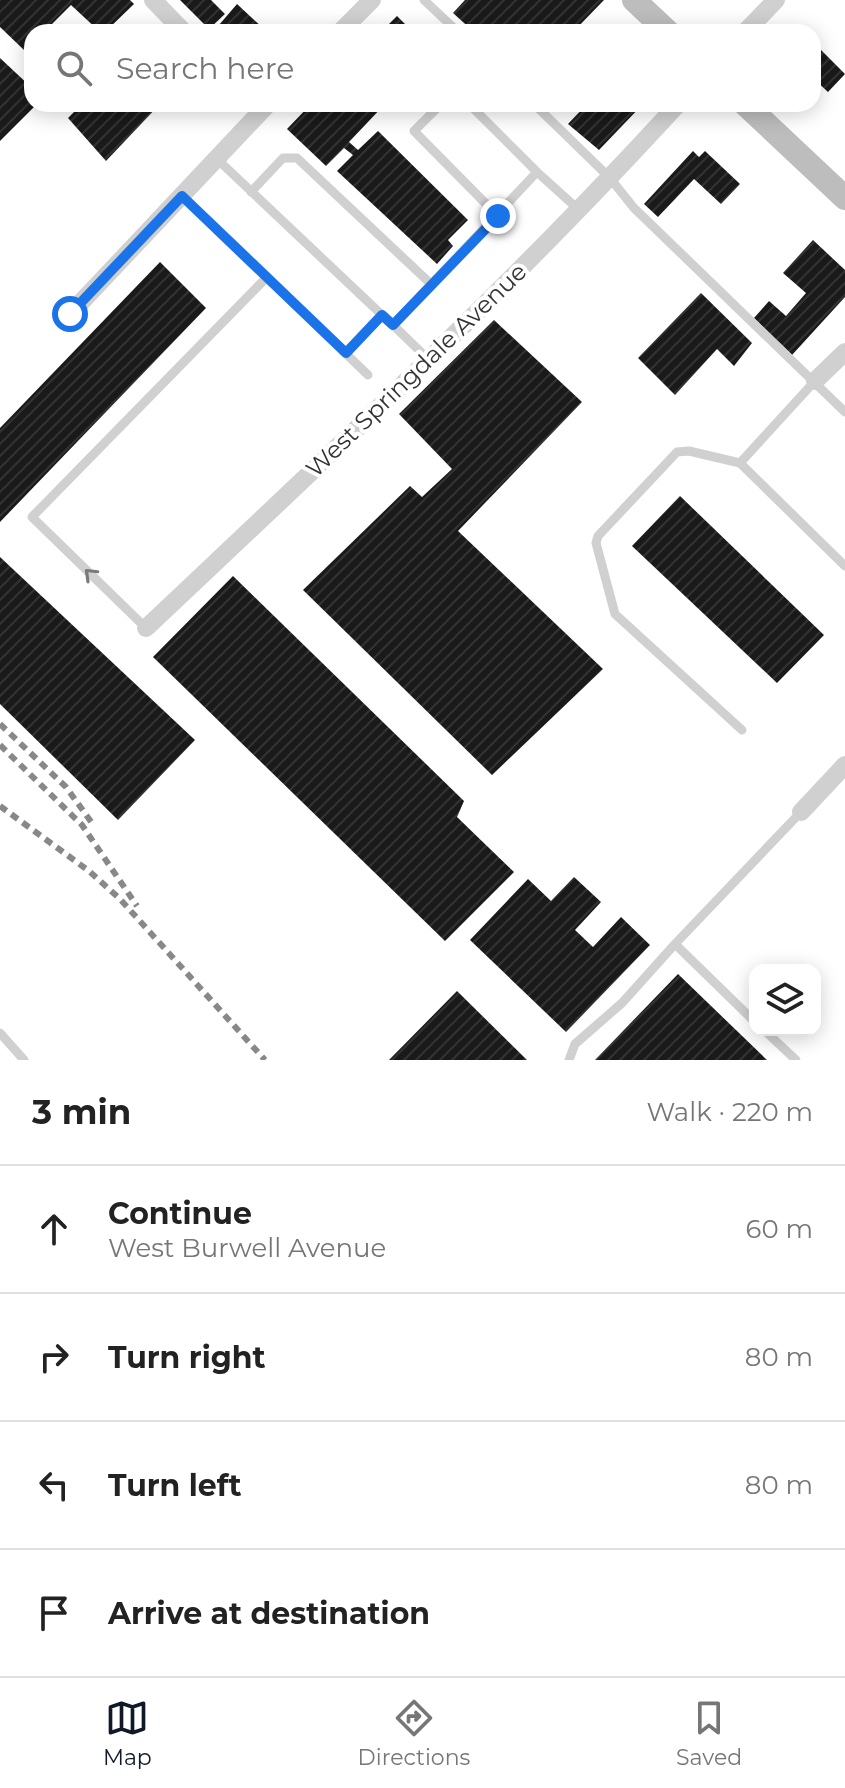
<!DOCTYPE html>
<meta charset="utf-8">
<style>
body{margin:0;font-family:Montserrat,sans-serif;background:#f6f6f6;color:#222}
.controls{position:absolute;right:24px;bottom:24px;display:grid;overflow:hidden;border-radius:16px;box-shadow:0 4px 20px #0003}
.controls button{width:72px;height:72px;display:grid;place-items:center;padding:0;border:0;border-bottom:2px solid #e0e0e0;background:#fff;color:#222;font:40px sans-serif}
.stop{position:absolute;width:24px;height:24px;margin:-18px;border:6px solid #1a73e8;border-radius:50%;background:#fff}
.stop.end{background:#1a73e8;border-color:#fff;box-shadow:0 2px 8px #0008}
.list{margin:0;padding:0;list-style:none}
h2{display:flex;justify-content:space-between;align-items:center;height:104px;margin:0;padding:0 32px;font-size:34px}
h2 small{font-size:26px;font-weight:400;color:#767676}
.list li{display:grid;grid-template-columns:52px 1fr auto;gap:24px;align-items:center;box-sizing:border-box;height:128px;padding:0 32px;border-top:2px solid #e0e0e0}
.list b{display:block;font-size:30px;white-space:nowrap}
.list p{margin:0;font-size:26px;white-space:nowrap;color:#767676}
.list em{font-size:26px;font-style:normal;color:#767676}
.icon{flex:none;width:44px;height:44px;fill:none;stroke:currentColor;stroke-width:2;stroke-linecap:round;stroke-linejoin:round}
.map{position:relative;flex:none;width:845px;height:1060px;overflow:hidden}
.search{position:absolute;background:#fff;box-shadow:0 4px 20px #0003;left:24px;right:24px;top:24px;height:88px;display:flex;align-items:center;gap:20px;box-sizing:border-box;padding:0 28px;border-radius:24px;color:#767676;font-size:30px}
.sheet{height:616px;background:#fff}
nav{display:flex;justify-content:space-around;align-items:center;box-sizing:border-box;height:112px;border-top:2px solid #e0e0e0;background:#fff;font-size:22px;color:#767676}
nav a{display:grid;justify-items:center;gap:4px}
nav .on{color:#111827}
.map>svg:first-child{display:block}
</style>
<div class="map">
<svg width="845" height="1060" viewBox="0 0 845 1060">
<defs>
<pattern id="building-hatch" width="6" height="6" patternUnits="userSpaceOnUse" patternTransform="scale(2)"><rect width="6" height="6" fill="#1a1a1a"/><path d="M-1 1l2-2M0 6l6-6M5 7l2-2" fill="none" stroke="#333"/></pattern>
</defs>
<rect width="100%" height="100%" fill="#fff"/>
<path fill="url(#building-hatch)" d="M0,0H130L134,4L105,32H100L71,5L44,32H32V43L24,50L0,27Z
M180,0H211L225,14L209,29Z
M465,0H604L573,32H549L543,27L539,32H474L453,13Z
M237,4L267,32H213Z
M397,16L413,32H381Z
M813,42L845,74L828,92L813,78Z
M0,58L32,88V104H37L0,141Z
M82,104H160L106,161L68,118Z
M311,104H385L349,142L358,150L378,131L468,220L448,240L453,246L437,264L337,171L353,155L344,148L326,166L287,129Z
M587,104H643L599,150L568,124Z
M693,151L699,157L705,151L740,184L721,204L694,179L658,217L644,204Z
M813,240L845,270V297L792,355L754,318L769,301L786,316L806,293L783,273Z
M160,262L206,308L0,522V428Z
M701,293L752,343L734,366L717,349L675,395L638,358Z
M494,320L582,402L458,531L603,669L492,775L303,590L410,486L422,497L452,469L399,414Z
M680,496L824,635L777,683L632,546Z
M0,557L195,740L118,820L0,704Z
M233,576L464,801L457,817L514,872L445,941L153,657Z
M574,877L601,902L575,930L593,947L621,917L650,945L566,1032L470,940L528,879L551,901Z
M678,974L767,1060H595Z
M457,991L527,1060H389Z"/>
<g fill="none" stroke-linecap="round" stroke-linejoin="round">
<path stroke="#d0d0d0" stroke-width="9" d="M424,0L458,32
M441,104L414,131L498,216
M469,104L537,172
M534,104L610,178L634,208L845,412
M217,159L382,315
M251,192L283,158H297L432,285
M182,196L368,375
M393,325L428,359
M346,353L382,315L393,325L537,172L579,210
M740,463L845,566
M146,628L32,517L267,277
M742,730L615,614L596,543L598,536L677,452L689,451L740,463L815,381
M675,944L801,812
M764,1030L796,1060
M0,1033L24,1060
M569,1060L575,1044L622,1003L675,944L755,1022"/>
<path stroke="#d0d0d0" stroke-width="18" d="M153,0L184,32
M340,32L372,0
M745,32L776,0
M70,314L268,104
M815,381L845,352
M146,628C327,457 510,288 678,104
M801,812L845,765"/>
<path stroke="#bdbdbd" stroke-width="24" d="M634,0L668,32
M745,104L845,198"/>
<path stroke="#888" stroke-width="6" stroke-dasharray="8 6" stroke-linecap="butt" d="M0,724L66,787L92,823
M0,745L82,825L137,906
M0,806L89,871L120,899L265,1060"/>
</g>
<defs><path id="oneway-chevron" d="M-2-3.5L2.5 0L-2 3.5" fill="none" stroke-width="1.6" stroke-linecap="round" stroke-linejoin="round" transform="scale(2)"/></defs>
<use stroke="#7a7a7a" href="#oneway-chevron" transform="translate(90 574) rotate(-136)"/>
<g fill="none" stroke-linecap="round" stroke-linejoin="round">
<path stroke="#1a73e8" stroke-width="10" d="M70,314L182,196L346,353L382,315L393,325L498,216"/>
</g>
<g text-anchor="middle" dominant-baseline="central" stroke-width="8" stroke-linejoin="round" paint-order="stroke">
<g font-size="24" fill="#333" stroke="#fff">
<text transform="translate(416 370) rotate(-44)">West Springdale Avenue</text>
</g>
</g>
</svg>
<div class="controls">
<button><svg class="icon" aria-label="layers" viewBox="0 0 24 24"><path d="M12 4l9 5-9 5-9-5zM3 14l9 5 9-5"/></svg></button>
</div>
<div class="stop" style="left:70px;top:314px"></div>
<div class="stop end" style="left:498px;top:216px"></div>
<div class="search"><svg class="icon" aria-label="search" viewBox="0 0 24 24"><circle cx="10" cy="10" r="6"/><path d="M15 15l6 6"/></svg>Search here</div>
</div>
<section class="sheet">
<h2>3 min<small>Walk · 220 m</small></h2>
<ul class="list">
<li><svg class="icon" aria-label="ahead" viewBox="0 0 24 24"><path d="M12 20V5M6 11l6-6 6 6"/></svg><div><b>Continue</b><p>West Burwell Avenue</p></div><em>60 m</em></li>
<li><svg class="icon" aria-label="right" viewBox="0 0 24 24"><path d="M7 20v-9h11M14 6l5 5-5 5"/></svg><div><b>Turn right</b></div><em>80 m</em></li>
<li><svg class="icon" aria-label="left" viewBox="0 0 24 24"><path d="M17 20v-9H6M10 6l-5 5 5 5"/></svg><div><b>Turn left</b></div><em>80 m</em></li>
<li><svg class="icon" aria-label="arrive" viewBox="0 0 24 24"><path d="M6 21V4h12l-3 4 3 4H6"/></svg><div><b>Arrive at destination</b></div></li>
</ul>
</section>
<nav>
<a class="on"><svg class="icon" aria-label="map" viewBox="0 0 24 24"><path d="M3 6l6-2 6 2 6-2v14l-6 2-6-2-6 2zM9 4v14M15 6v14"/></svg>Map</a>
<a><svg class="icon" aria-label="directions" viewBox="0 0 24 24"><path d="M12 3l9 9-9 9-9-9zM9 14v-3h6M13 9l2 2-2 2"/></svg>Directions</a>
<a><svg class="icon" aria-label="saved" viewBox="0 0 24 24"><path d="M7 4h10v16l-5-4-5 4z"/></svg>Saved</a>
</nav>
